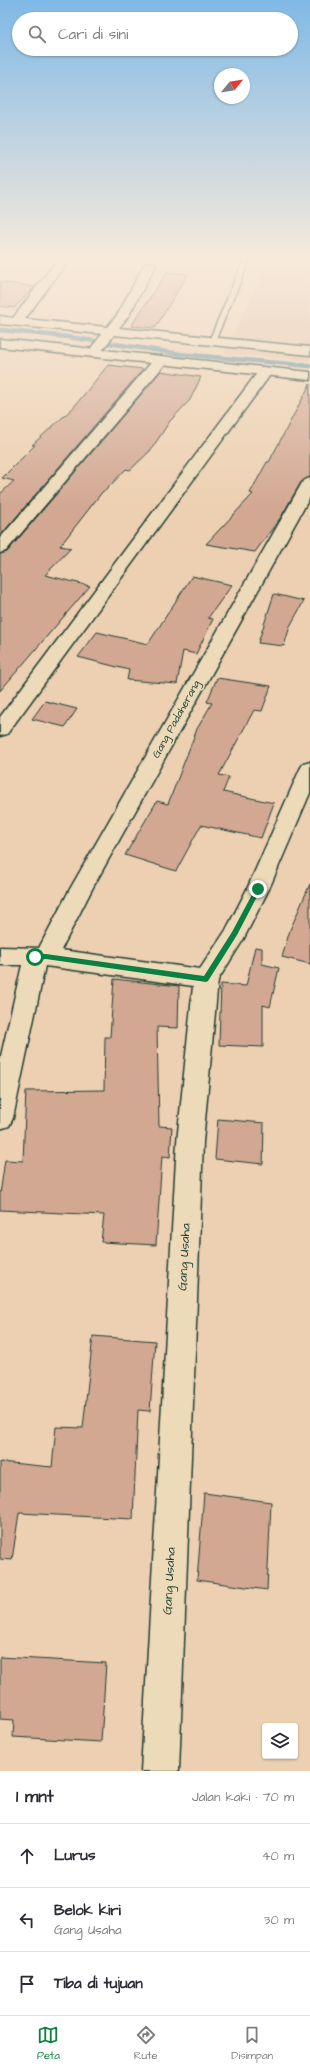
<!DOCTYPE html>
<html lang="id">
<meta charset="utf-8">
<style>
body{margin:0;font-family:"Architects Daughter",sans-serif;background:#f7f7f7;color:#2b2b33}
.controls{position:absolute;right:12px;bottom:12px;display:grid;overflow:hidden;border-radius:4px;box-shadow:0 1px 3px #0004}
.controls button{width:36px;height:36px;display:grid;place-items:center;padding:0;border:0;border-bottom:1px solid #e1e1e2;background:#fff;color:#2b2b33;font:20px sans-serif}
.compass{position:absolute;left:214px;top:68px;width:36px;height:36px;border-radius:50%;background:#fff;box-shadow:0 1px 3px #0004;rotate:60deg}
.stop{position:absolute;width:12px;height:12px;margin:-9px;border:3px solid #0b8043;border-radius:50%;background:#fff}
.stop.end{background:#0b8043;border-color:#fff;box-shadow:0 1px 4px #0008}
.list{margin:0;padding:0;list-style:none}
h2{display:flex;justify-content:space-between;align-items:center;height:52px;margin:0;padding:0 16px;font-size:17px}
h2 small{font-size:13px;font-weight:400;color:#7c7c81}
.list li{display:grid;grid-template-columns:26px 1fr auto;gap:12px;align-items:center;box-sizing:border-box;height:64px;padding:0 16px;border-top:1px solid #e1e1e2}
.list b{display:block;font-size:15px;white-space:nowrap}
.list p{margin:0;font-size:13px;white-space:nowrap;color:#7c7c81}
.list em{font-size:13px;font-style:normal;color:#7c7c81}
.icon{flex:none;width:22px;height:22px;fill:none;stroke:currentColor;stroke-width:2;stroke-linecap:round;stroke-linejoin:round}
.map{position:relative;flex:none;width:310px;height:1771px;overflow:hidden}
.search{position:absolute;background:#fff;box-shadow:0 1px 3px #0004;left:12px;right:12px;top:12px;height:44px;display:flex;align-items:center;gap:10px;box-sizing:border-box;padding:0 14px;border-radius:22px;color:#7c7c81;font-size:15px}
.sheet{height:244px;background:#fff}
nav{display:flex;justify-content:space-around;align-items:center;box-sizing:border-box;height:56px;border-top:1px solid #e1e1e2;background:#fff;font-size:11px;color:#7c7c81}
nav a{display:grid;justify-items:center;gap:2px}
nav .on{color:#0b8043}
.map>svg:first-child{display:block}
</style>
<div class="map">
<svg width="310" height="1771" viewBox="0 0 310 1771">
<rect width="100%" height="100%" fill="#edd0b1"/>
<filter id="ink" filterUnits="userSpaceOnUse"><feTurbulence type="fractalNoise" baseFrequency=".025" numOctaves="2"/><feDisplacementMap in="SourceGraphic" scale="8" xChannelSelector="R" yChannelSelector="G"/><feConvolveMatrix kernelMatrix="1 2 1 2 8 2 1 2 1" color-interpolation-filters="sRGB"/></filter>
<g filter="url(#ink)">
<path fill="#e1c1a6" d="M271,259H310V361L224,353Z"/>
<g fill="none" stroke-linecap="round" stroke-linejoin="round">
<path stroke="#5c8c9d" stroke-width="4.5" d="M0,330L68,337L181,354L310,366"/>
</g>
<path fill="#d2a893" stroke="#1f3d34" d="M167,272L188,274L155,328L131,326Z
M0,282L35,287L14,308L0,306Z
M108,365L143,369L0,536V494L14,481L2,478L35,445H32L73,408Z
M161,371L201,377L190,400L170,421L150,451L130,470L126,469L105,491H103L60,546L71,548L45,575L90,586L0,691V554L7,552Z
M310,384V477L301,482L281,517L255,552L206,544L253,494L250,493L267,462H269Z
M192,576L232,585L208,618L213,619L196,654L183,651L177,684L127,680L129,670L78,657L97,632L148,644Z
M274,594L304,601L290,626L284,646L258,643Z
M217,678L271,686L262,711L254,710L219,775L229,777L223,792L274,803L261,838L201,825L176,871L125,855L157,801L168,804L197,729L212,703L207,702Z
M45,701L77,709L65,727L32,719Z
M310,884V964L282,957L290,930Z
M255,947L262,948V964L279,968L270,1007L263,1005V1047L219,1045L221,984L246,986Z
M114,979L179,986L178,1028L157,1027L159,1126L172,1127L170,1157L162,1156L156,1245L101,1242L104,1215L0,1210V1194L5,1160L23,1161L26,1091L104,1090L105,1037H110Z
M218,1119L264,1123L263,1164L215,1159Z
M93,1336L155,1341L150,1411L138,1410L133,1519L19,1513L12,1560L0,1559V1462L52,1467L56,1427L83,1428Z
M204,1493L271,1502L267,1590L197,1580Z
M0,1657L106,1663L101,1742L13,1737L14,1720L0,1719Z"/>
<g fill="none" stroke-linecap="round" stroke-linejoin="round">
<g stroke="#1f3d34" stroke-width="3">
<path id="service" d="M244,259H250L215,341L210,342L209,341Z"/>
</g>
<g stroke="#1f3d34" stroke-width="3">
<path id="minor" d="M58,259H69L25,319L107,327L118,314L144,265L150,262L156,265L129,315L119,328L310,347V355L114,335L98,356L93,357L87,353L102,334L0,324V316L13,318Z
M161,356L166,357L167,360L166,363L6,551L0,553V538L156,357Z
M265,368L272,372L270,375L7,734L0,736V717L260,369Z
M310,478V497L92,889L61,950L200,969L226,930L247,889L300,769L303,764L310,762V793L269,889L243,940L218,980L203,1142L179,1771H141L177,1142L193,986L45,966L13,1118L9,1126L0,1129V1060L22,965H0V947L39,948L70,889L302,483L305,480Z"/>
</g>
<g stroke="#1f3d34" stroke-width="3">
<path id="tertiary" d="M0,339L310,372V380L0,347Z"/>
</g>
<use href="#service" fill="#ecdab8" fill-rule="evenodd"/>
<use href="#minor" fill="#ecdab8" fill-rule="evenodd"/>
<use href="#tertiary" fill="#ecdab8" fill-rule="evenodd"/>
</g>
</g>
<linearGradient id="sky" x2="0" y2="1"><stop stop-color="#80b9e6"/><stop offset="0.51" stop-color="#f7eadc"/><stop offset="1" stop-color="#f7eadc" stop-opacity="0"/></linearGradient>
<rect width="310" height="507" fill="url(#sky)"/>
<path fill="#0b8043" d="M258,887L261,889L237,935L208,981L206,982L46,959L35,960L31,957L35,954H46L204,976L232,932L255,889Z"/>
<g text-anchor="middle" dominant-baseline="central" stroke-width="3" stroke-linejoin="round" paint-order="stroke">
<g font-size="11" fill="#1f3d34" stroke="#ecdab8">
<text transform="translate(176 719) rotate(-61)">Gang Padaherang</text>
</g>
<g font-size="13" fill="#1f3d34" stroke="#ecdab8">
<text transform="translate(184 1257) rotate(-87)">Gang Usaha</text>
<text transform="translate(169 1581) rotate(-87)">Gang Usaha</text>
</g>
</g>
</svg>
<div class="controls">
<button><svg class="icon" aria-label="layers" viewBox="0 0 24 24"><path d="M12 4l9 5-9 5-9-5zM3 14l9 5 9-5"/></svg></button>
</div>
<svg class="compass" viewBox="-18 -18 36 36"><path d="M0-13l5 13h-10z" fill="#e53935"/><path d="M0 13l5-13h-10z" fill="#7c7c81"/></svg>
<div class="stop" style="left:35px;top:957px"></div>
<div class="stop end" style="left:258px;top:889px"></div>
<div class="search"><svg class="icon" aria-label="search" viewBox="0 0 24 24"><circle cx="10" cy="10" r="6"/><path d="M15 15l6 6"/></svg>Cari di sini</div>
</div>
<section class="sheet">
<h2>1 mnt<small>Jalan kaki · 70 m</small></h2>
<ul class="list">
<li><svg class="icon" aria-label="ahead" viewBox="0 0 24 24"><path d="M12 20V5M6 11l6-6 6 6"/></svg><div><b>Lurus</b></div><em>40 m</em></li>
<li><svg class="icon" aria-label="left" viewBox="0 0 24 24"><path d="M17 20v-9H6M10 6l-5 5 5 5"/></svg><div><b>Belok kiri</b><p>Gang Usaha</p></div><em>30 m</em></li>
<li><svg class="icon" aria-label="arrive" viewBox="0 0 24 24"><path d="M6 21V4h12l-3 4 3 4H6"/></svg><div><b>Tiba di tujuan</b></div></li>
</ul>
</section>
<nav>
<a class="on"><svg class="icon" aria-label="map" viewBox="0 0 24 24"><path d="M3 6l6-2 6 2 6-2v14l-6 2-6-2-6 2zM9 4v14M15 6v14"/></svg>Peta</a>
<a><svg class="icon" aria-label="directions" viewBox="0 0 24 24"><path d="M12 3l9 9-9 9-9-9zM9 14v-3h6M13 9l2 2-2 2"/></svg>Rute</a>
<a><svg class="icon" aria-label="saved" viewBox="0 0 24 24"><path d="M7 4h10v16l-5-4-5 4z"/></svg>Disimpan</a>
</nav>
